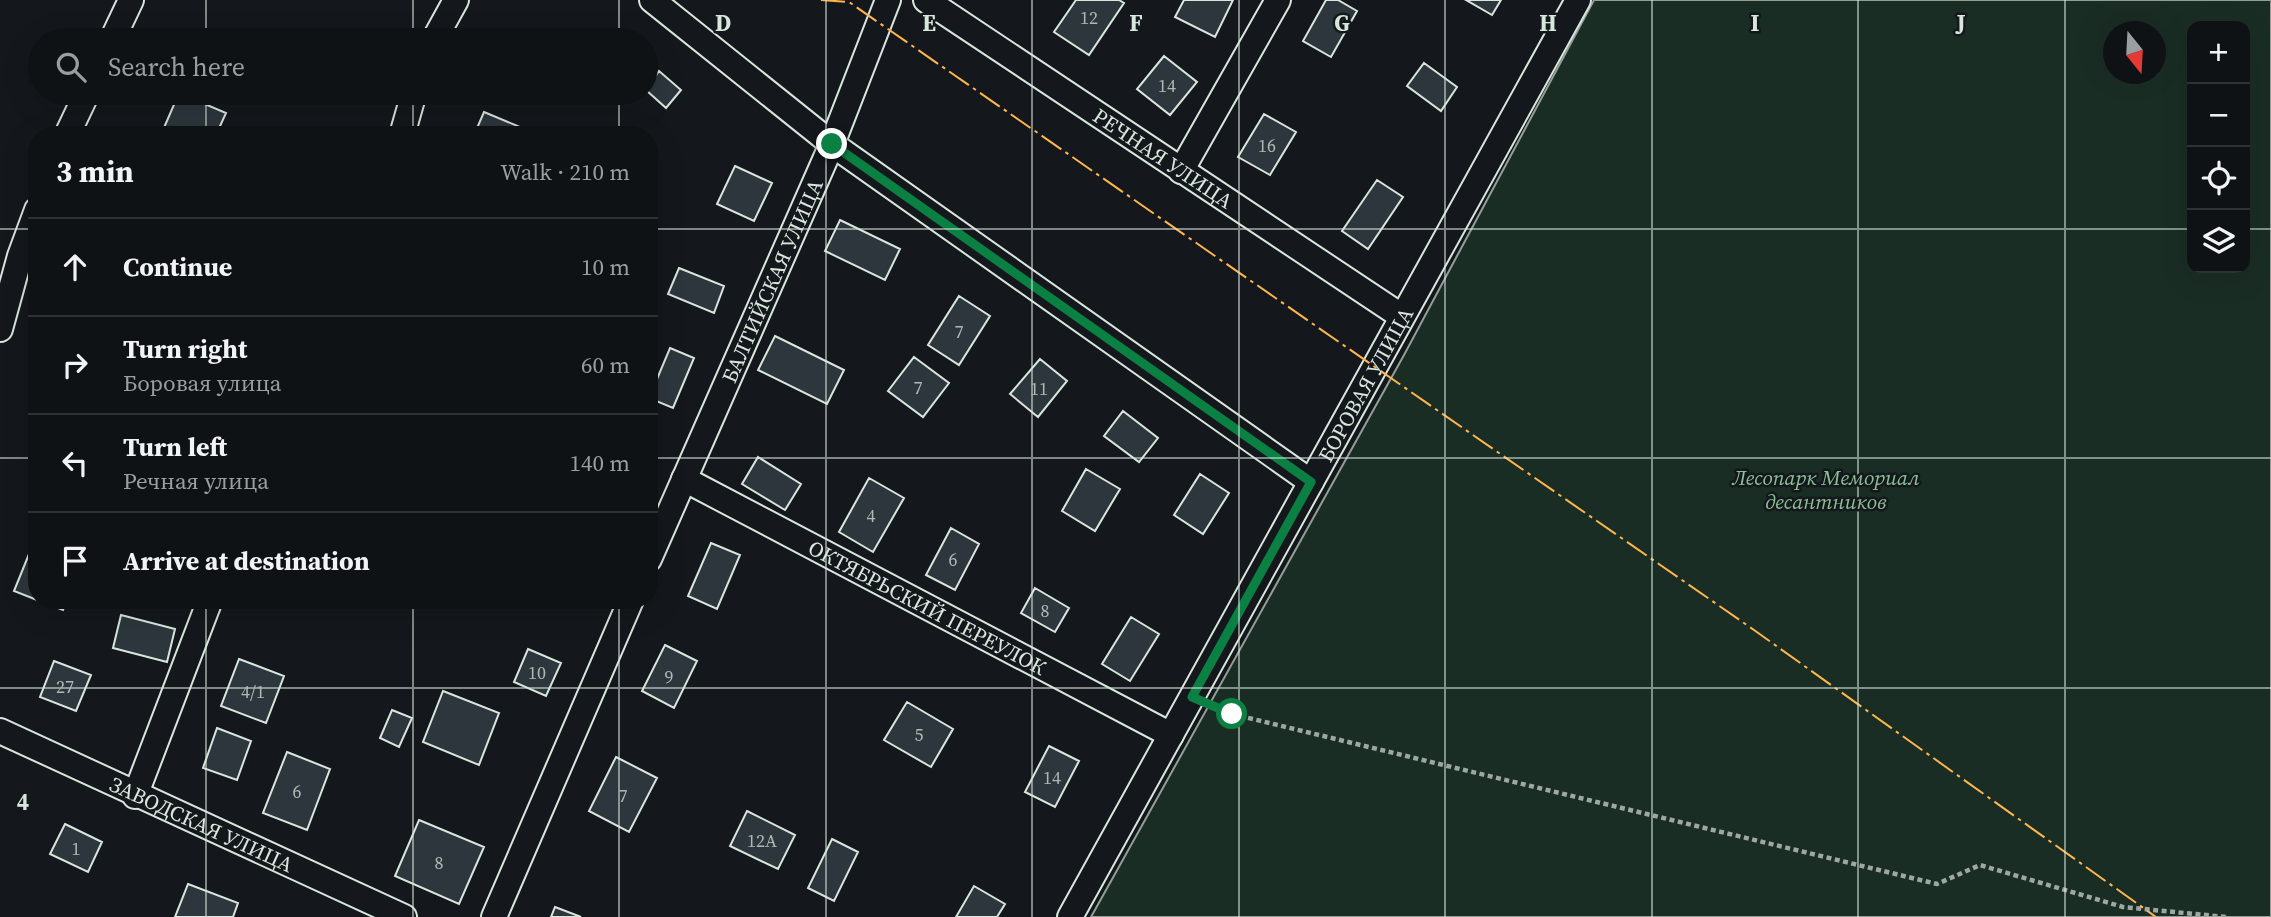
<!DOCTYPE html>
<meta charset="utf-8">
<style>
body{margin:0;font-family:"Source Serif 4",serif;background:#181b1e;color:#f1f3f6}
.controls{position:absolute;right:21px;top:21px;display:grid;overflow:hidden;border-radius:14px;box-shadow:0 7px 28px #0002}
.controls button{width:63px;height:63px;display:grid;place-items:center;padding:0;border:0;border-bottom:2px solid #2f3234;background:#0f1215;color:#f1f3f6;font:35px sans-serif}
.compass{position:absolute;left:2103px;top:21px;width:63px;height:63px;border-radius:50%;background:#0f1215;box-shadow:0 7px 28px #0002;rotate:162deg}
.stop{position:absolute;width:21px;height:21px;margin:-16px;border:5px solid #0b8043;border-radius:50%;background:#fff}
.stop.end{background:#0b8043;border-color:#fff;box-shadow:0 2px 7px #0008}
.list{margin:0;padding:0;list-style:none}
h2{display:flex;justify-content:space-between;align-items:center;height:91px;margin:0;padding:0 28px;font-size:30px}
h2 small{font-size:23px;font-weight:400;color:#9b9ea0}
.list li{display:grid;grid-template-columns:46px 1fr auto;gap:21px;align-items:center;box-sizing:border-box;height:98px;padding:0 28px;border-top:2px solid #2f3234}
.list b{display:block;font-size:26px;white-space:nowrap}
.list p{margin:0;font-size:23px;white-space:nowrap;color:#9b9ea0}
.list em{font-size:23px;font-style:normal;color:#9b9ea0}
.icon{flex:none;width:38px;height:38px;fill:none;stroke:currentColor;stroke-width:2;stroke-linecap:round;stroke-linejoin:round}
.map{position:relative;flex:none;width:2271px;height:917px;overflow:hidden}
.search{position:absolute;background:#0f1215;box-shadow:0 7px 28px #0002;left:28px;top:28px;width:630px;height:77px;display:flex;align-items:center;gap:18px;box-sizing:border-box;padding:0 24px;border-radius:38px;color:#9b9ea0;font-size:26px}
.panel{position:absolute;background:#0f1215;box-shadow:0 7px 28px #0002;left:28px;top:126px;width:630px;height:483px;border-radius:28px}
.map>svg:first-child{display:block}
</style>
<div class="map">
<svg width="2271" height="917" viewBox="0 0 2271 917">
<rect width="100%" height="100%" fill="#14181c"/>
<path fill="#1a2d24" stroke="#939e99" stroke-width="2" fill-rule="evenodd" d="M1594,0H2271V917H1091L1404,355ZM2192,26H2245V268H2192ZM2114,32H2156V74H2114Z"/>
<path fill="#2c363c" stroke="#d8e6dc" stroke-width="2" d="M1076,0H1119L1124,3L1089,55L1054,32Z
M1184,0H1233L1215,37L1175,17Z
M1326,0H1338L1357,11L1331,57L1303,41Z
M1466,0H1501L1492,15Z
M1164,56L1197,82L1170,115L1137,89Z
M1424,63L1457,87L1441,111L1407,86Z
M659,71L681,90L666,108L646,90Z
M179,93L226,113L216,135H174L163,130Z
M484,112L532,132L531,135H474Z
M1264,114L1296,132L1270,175L1238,157Z
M735,166L772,183L754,221L717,204Z
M1377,180L1403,197L1368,249L1342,231Z
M840,220L900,249L885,280L825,251Z
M679,268L724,286L714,313L668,294Z
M959,296L990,316L959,365L928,345Z
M775,336L844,370L827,404L758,370Z
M670,348L694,358L673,408L649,398Z
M914,357L949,383L923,417L888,391Z
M1040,359L1067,381L1038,417L1010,394Z
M1123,411L1158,438L1139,462L1104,436Z
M758,457L801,484L785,510L742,484Z
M1086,469L1120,489L1095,531L1062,511Z
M1200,474L1229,493L1203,534L1174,515Z
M869,478L904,498L873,552L839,532Z
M951,528L979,544L955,590L926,575Z
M711,543L740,555L717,609L688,596Z
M31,549L37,551V600L14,591Z
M1035,588L1069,608L1055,632L1021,613Z
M37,600H67L63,610Z
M121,615L175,629L167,662L113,648Z
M1131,617L1159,634L1130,681L1102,664Z
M665,645L697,661L674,708L642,691Z
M528,649L561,663L546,696L514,682Z
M239,659L284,676L266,723L221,706Z
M54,661L91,675L76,711L40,697Z
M443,691L499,713L479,765L423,742Z
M907,702L953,729L931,767L884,740Z
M392,710L412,718L399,747L380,738Z
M217,728L251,741L237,780L203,768Z
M1049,746L1079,761L1055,807L1025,792Z
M287,752L330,769L307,830L263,813Z
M616,757L657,778L629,832L589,811Z
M747,811L795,835L778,869L730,846Z
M419,820L484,847L459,904L395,876Z
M65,824L102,842L88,872L50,854Z
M832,839L858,852L834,901L808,888Z
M188,884L238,903L233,917H175Z
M974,886L1005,904L997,917H956Z
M555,907L581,917H551Z"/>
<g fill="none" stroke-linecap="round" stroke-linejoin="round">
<g stroke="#d8e6dc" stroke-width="28">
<g id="minor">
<path d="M652,0L832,144L1311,482"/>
<path id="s1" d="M926,0L1401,316"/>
<path d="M112,40L131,0"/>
<path d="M434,40L456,0"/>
<path d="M67,135L87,93"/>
<path d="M402,135L414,93"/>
<path d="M1181,171L1278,0"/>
<path d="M0,329L20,256L37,210"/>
<path id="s2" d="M684,479L1171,735"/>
<path id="s3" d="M649,559L832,144L888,0"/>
<path id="s4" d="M0,731L404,917"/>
<path d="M135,796L210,600"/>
<path d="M494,917L631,600"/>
<path id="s5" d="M1070,917L1578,0"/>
</g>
</g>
<path stroke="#9da8a2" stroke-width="4.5" stroke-dasharray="5 3.5" stroke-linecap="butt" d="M1216,707L1232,714L1937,884L1980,865L2123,907L2226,917"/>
<use href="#minor" stroke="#14181c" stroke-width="24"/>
<path stroke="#ffb74d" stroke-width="2" stroke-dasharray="24 5 3.5 5" stroke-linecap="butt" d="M821,0L849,2L1754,630L2156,917"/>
</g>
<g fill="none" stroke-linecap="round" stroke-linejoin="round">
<path stroke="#0b8043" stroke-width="9" d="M832,144L1311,482L1192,697L1232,714"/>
</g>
<path fill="none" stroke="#d8e6dc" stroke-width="2" stroke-opacity="0.55" d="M206,0V40M413,0V40M619,0V40M826,0V917M1032,0V917M1239,0V917M1445,0V917M1652,0V917M1858,0V917M2065,0V917M206,93V135M413,93V135M619,93V135M0,229H37M649,229H2192M2245,229H2271M0,458H37M649,458H2271M206,600V917M413,600V917M619,600V917M0,688H2271"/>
<g text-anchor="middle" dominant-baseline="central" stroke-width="5" stroke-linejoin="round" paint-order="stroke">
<g font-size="18" fill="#adbab4">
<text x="1089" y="17">12</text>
<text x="1167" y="85">14</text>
<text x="1267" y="145">16</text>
<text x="959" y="331">7</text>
<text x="918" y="387">7</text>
<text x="1039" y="388">11</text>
<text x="871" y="515">4</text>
<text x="953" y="559">6</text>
<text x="1045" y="610">8</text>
<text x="537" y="672">10</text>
<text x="669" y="676">9</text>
<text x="65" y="686">27</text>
<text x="253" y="691">4/1</text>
<text x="919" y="734">5</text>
<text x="1052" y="777">14</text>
<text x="297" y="791">6</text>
<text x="623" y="795">7</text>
<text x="762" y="840">12А</text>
<text x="76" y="848">1</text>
<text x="439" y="862">8</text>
</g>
<g font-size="21" fill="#d8e6dc" stroke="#14181c">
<text stroke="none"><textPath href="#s1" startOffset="285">РЕЧНАЯ УЛИЦА</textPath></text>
<text stroke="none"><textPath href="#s3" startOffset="304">БАЛТИЙСКАЯ УЛИЦА</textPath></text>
<text stroke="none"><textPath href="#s5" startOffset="609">БОРОВАЯ УЛИЦА</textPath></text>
<text stroke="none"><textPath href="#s2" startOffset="275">ОКТЯБРЬСКИЙ ПЕРЕУЛОК</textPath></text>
<text stroke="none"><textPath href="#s4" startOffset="222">ЗАВОДСКАЯ УЛИЦА</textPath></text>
</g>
<g font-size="21" font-style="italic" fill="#8ac095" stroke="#14181c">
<text x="1826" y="477">Лесопарк Мемориал<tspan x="1826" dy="24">десантников</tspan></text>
</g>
</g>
<g font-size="23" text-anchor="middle" font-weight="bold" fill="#d8e6dc" stroke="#14181c" stroke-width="5" stroke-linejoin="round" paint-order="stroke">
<text x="723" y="31">D</text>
<text x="929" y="31">E</text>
<text x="1136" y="31">F</text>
<text x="1342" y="31">G</text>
<text x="1548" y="31">H</text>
<text x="1755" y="31">I</text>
<text x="1961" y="31">J</text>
<text x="23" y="810">4</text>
</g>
</svg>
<div class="controls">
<button>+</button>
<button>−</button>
<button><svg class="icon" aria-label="locate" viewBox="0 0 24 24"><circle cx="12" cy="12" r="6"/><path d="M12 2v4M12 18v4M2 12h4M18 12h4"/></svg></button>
<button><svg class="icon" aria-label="layers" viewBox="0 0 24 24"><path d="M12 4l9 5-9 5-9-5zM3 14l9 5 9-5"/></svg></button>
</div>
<svg class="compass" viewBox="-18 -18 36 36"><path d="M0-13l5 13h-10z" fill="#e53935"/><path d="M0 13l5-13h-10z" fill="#9b9ea0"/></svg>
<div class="stop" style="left:1232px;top:714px"></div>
<div class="stop end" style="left:832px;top:144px"></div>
<div class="search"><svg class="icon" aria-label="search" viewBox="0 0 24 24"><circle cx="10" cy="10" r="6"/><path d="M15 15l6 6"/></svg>Search here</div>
<section class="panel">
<h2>3 min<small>Walk · 210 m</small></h2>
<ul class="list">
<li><svg class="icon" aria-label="ahead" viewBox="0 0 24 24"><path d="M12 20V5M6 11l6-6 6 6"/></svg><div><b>Continue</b></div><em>10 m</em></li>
<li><svg class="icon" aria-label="right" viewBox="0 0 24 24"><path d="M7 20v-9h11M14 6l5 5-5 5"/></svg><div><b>Turn right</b><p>Боровая улица</p></div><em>60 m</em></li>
<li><svg class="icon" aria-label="left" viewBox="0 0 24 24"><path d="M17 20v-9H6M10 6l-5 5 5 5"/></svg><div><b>Turn left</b><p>Речная улица</p></div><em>140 m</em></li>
<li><svg class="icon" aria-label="arrive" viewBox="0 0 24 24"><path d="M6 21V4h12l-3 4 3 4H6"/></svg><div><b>Arrive at destination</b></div></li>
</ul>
</section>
</div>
